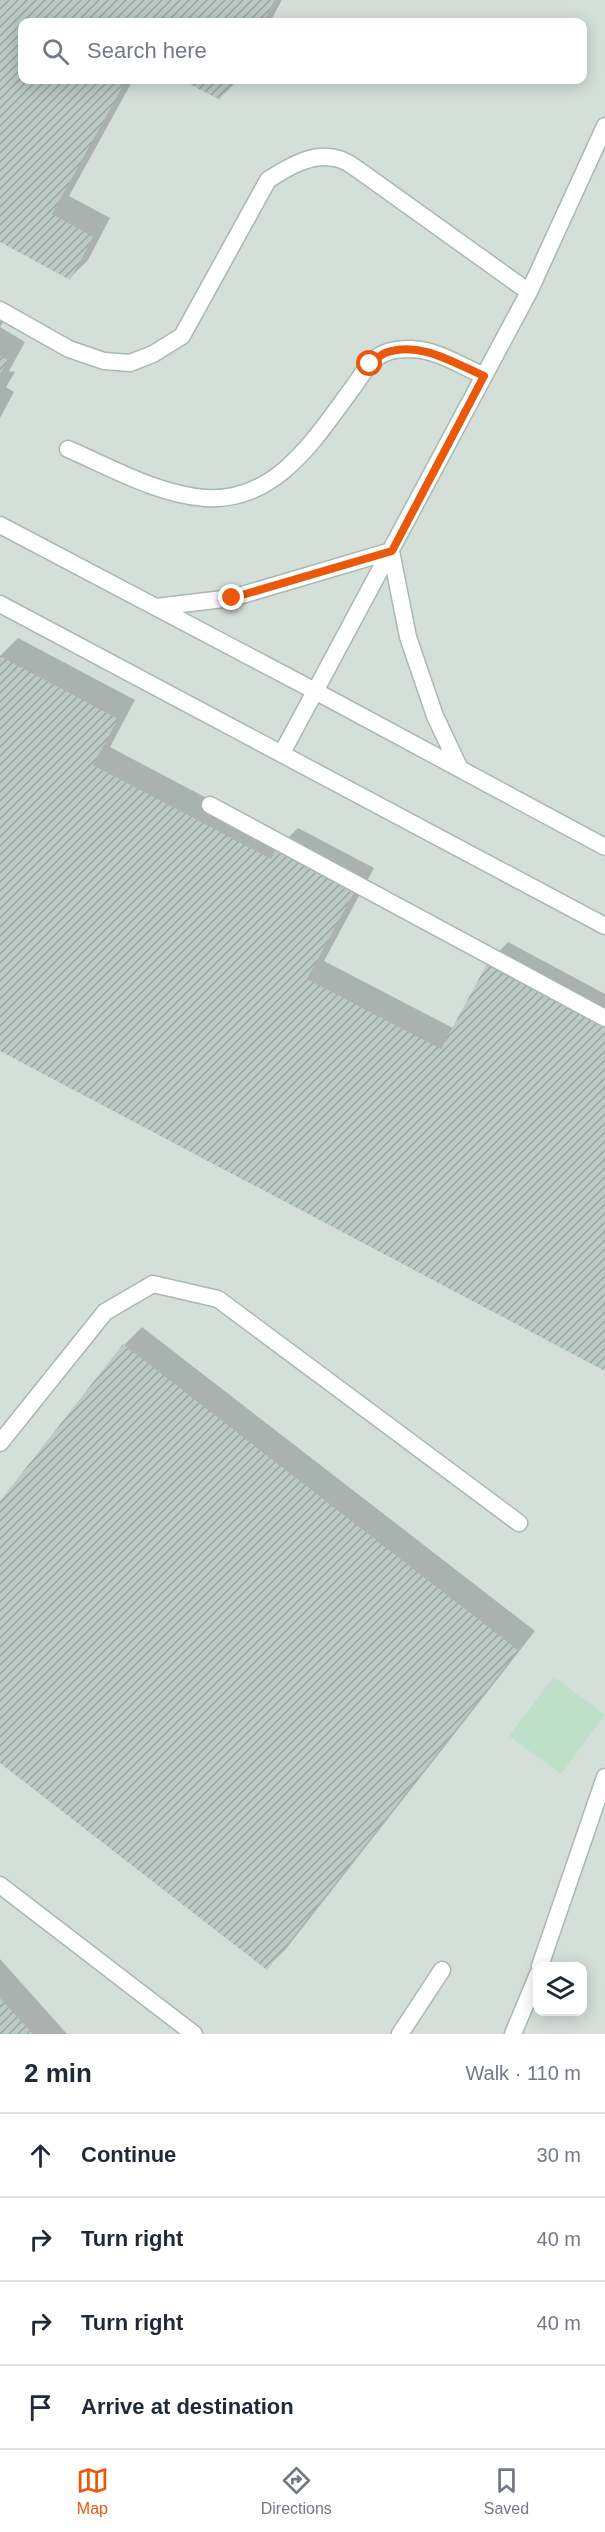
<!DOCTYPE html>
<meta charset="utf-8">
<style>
body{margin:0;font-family:Helvetica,sans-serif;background:#f6f6f7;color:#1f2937}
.controls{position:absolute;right:18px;bottom:18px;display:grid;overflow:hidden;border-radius:12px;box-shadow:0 3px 15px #0003}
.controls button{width:54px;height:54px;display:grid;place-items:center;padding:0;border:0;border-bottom:2px solid #e0e1e3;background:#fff;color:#1f2937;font:30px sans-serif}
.stop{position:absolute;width:18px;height:18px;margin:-14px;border:4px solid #ea580c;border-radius:50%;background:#fff}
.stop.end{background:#ea580c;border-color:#fff;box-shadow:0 2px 6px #0008}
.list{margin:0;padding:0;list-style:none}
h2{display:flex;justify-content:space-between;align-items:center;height:78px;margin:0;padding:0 24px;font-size:26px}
h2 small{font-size:20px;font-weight:400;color:#747a83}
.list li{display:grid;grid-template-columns:39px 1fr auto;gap:18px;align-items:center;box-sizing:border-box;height:84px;padding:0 24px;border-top:2px solid #e0e1e3}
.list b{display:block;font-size:22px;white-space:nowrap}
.list em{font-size:20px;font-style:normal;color:#747a83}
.icon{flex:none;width:33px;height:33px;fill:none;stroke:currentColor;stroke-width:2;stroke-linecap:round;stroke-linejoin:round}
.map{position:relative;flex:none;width:605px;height:2034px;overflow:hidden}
.search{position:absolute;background:#fff;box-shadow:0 3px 15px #0003;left:18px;right:18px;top:18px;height:66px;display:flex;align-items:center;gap:15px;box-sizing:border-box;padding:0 21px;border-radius:12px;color:#747a83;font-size:22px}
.sheet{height:414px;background:#fff}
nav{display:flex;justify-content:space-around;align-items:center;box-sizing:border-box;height:84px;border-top:2px solid #e0e1e3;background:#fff;font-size:16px;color:#747a83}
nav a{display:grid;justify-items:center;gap:3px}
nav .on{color:#ea580c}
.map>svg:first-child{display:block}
</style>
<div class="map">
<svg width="605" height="2034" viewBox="0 0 605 2034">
<defs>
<pattern id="building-hatch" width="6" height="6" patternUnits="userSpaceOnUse" patternTransform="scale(1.5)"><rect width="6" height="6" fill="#bbcac4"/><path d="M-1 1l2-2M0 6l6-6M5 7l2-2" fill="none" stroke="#98a6a0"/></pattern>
</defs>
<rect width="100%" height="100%" fill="#e6efeb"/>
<path fill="#d4dfda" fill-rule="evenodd" d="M0,0H605V2034H0ZM22,22H582V80H22ZM538,1966H582V2012H538Z"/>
<path fill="#bfe0c8" d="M554,1677L605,1715L561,1774L509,1736Z"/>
<path fill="#0003" d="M0,0H282L270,22H22V80H133L69,196L110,218L88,260L70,278L0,240Z
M185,80H238L220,98Z
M0,320L3,322L0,327L25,342L9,371L15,372L6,387L14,392L0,418Z
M18,638L135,700L110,747L286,840L298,828L374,868L324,961L453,1028L490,961L508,942L605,994V1369L0,1049V656Z
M142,1327L535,1631L285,1950L267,1968L0,1761V1504L124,1345Z
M0,1959L67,2034H0Z"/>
<path fill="url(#building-hatch)" d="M0,0H275L263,22H22V80H126L52,214L93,237L70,280L0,242Z
M182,80H231L220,100Z
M0,356L8,360L0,374Z
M0,656L118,719L93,765L271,859L278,845L357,887L307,979L441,1049L489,960L605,1021V1371L0,1051Z
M123,1344L518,1650L267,1970L0,1763V1501Z
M0,1998L33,2034H0Z"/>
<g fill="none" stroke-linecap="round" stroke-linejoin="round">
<g stroke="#a8b8b2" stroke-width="19">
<path id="service" d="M0,310L69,349L104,361L130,363L153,354L182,336L268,180C288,167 314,151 339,159C347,161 354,167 360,171L529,292
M68,449C112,468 157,494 205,498C277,503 316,437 354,386C362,375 371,358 385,353C391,350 405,349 412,349C437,350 462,366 484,376
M0,525L315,691L605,847
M0,604L605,926
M156,607L232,598L391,551L408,637L435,716L460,769
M282,753L529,292L605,126
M210,805L605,1018
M0,1443L105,1312L153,1284L218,1299L519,1523
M0,1885L194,2034
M540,1966L605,1777
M400,2034L442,1970
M513,2034L538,1974"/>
</g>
<use href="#service" stroke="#fff" stroke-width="16"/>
</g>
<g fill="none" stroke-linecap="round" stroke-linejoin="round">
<path stroke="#ea580c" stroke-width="8" d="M232,598L392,551L484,376C454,363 419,340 385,353C380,355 375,361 370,364"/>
</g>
</svg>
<div class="controls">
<button><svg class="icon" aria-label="layers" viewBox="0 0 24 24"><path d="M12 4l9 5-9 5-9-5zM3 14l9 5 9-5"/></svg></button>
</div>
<div class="stop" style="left:370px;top:364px"></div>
<div class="stop end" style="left:232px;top:598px"></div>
<div class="search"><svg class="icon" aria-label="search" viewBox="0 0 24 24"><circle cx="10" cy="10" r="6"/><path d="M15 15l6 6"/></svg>Search here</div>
</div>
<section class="sheet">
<h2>2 min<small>Walk · 110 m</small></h2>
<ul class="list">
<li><svg class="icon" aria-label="ahead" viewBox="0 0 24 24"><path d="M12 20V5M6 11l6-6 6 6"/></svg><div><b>Continue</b></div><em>30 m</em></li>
<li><svg class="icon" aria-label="right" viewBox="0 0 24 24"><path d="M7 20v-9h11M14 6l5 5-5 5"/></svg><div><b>Turn right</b></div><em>40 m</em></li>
<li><svg class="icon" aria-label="right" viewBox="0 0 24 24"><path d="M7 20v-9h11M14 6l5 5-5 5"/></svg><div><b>Turn right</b></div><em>40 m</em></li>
<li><svg class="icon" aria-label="arrive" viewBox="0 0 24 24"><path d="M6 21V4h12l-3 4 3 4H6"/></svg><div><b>Arrive at destination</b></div></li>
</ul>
</section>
<nav>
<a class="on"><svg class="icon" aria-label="map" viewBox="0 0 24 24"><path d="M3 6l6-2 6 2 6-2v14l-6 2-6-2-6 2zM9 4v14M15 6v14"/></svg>Map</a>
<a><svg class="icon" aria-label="directions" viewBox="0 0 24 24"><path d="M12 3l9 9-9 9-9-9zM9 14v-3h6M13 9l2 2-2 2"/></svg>Directions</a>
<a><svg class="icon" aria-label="saved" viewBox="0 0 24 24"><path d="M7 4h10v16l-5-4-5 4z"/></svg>Saved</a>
</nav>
